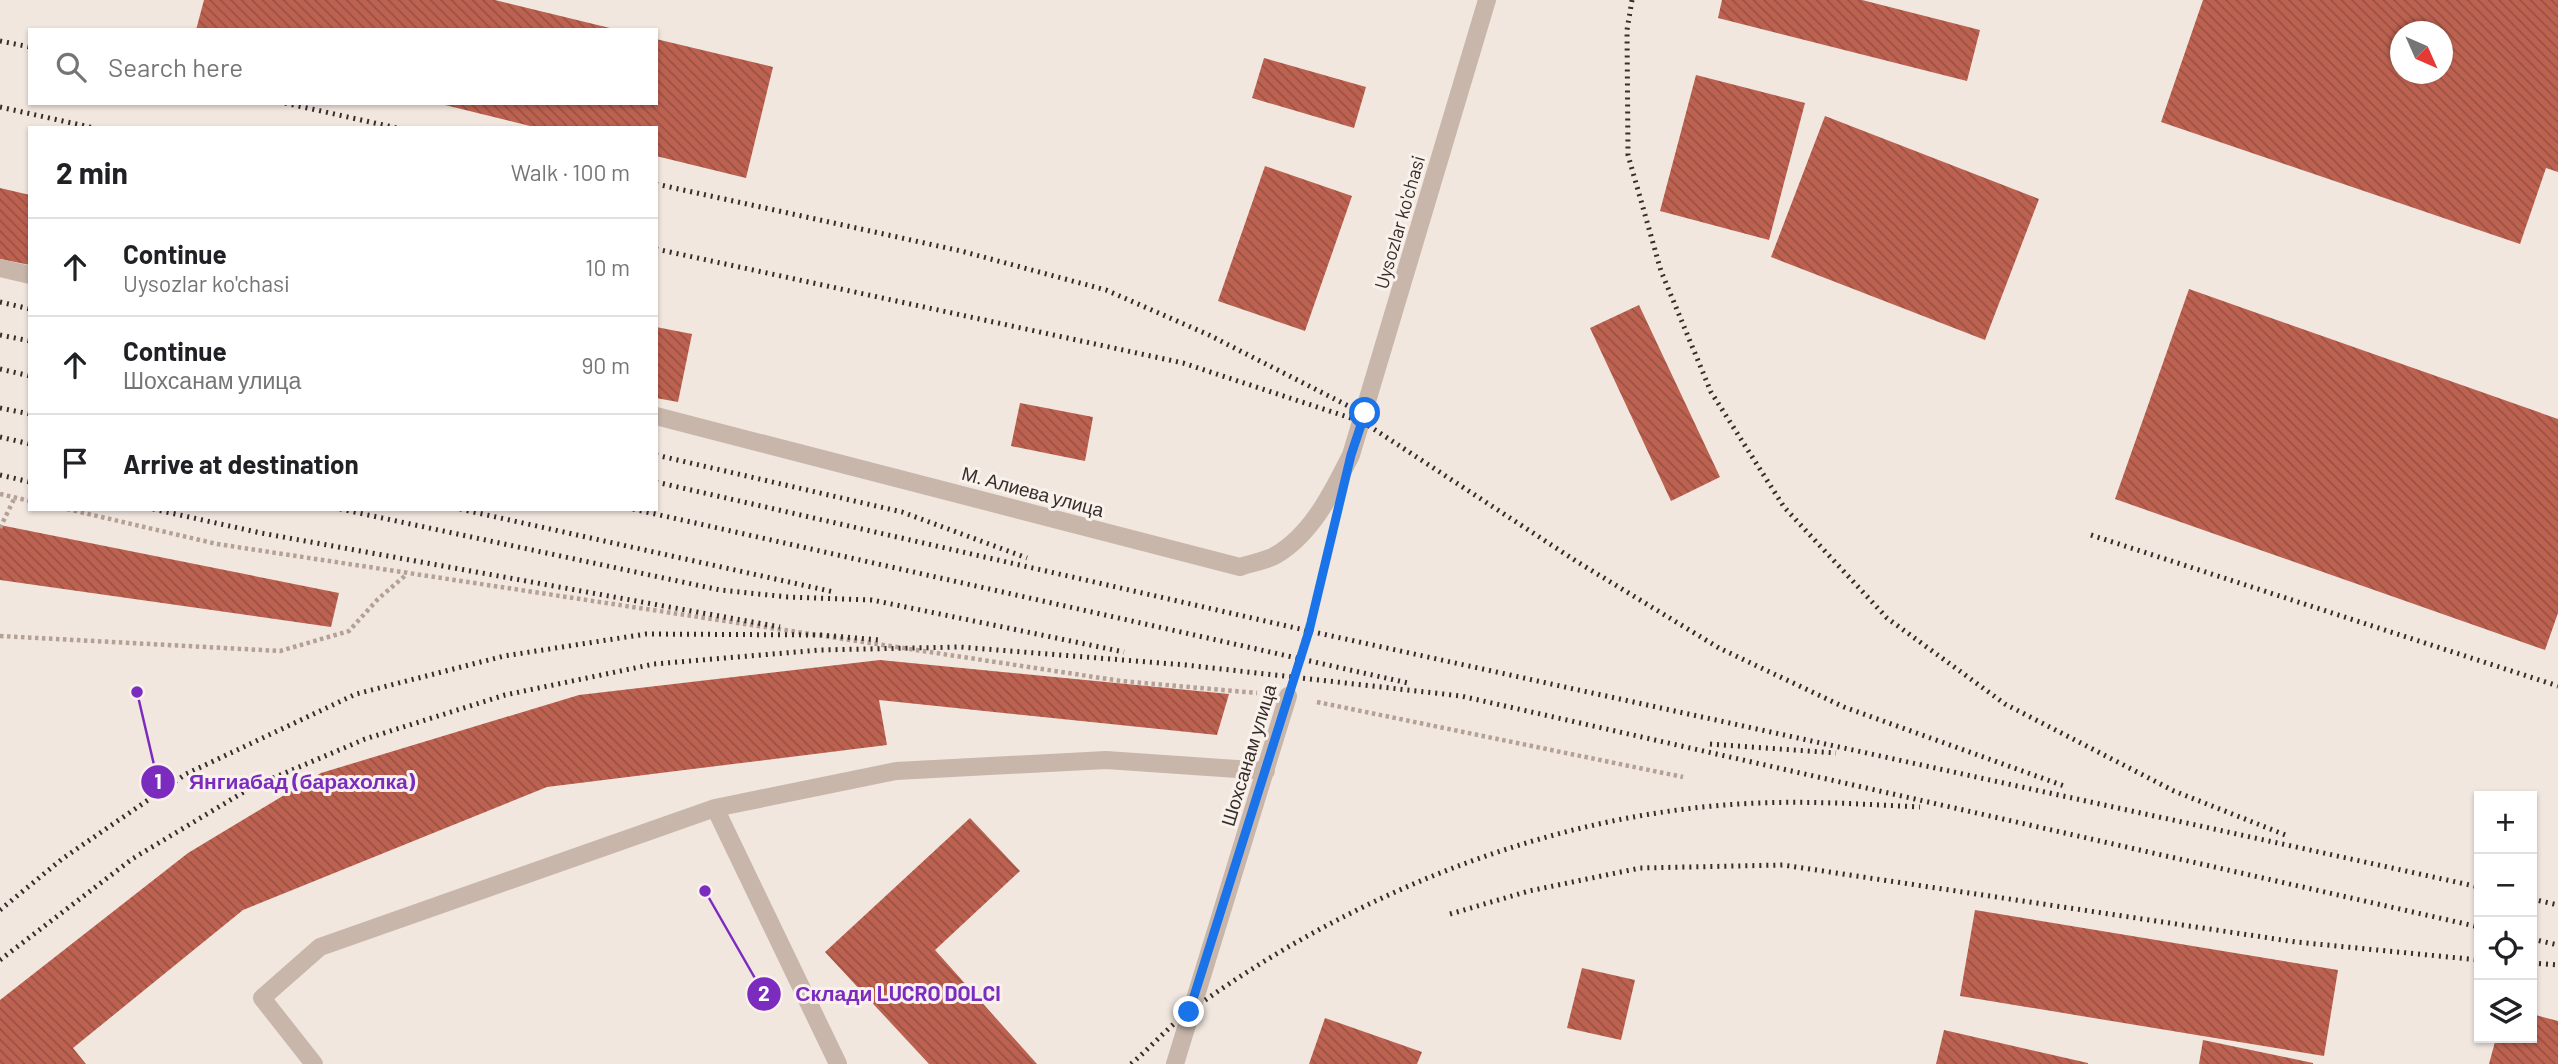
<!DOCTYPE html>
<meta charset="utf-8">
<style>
body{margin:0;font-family:Barlow,sans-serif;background:#f2f2f2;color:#202124}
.controls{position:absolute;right:21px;bottom:21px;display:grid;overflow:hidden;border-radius:0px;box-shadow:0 2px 5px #0004}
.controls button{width:63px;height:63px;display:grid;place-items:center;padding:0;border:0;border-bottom:2px solid #e0e0e0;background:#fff;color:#202124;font:35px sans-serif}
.compass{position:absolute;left:2390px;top:21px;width:63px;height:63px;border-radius:50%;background:#fff;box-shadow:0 2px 5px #0004;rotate:135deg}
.stop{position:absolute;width:21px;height:21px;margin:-16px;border:5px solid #1a73e8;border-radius:50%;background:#fff}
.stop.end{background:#1a73e8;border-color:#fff;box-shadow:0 2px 7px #0008}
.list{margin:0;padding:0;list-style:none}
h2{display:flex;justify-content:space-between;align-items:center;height:91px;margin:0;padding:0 28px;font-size:30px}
h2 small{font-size:23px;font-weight:400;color:#757577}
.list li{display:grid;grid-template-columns:46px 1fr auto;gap:21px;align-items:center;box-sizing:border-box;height:98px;padding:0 28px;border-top:2px solid #e0e0e0}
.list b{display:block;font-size:26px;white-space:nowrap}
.list p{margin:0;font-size:23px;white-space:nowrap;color:#757577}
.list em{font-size:23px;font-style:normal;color:#757577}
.icon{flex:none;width:38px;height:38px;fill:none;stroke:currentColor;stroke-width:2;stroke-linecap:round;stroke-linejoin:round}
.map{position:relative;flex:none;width:2558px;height:1064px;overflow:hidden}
.search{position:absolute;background:#fff;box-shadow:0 2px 5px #0004;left:28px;top:28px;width:630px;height:77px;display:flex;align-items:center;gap:18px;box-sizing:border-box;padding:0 24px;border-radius:0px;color:#757577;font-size:26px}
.panel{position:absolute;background:#fff;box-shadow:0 2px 5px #0004;left:28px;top:126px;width:630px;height:385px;border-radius:0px}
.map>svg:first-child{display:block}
</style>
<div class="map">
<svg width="2558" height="1064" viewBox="0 0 2558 1064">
<defs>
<pattern id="building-back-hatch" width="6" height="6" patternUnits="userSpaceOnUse" patternTransform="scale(1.75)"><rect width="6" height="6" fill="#bd6251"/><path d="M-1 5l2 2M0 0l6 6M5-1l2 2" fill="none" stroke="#9a5143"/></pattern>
</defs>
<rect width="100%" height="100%" fill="#f1e7df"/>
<path fill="url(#building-back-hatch)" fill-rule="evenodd" d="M204,0H495L614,29L196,30Z
M1722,0H1862L1980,30L1967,81L1718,18Z
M2203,0H2558V172L2546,168L2520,244L2161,122ZM2400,32H2442V74H2400Z
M656,39L773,67L746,178L656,156V128H538L441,104L656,103Z
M1264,58L1366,87L1354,128L1252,98Z
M1696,75L1805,103L1769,240L1660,211Z
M1825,116L2039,199L1985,340L1771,257Z
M1265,166L1352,196L1305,331L1218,301Z
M0,188L30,195V265L0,259Z
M2189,289L2558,419V613L2545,650L2115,499Z
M1639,305L1720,477L1671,501L1590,328Z
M656,327L692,334L678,402L656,398Z
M1020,403L1093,417L1085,461L1011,446Z
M0,525L339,593L331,627L0,580Z
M880,660L1229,694L1217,735L879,700L887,745L547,787L243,910L73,1048L86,1064H0V1000L188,853L321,773L579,695Z
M970,818L1020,871L935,950L1037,1064H929L825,952Z
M1975,910L2338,970L2324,1056L1960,996Z
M1582,968L1635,980L1621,1040L1567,1028Z
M2532,1014L2558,1021V1064H2489L2496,1038H2532Z
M1325,1018L1422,1052L1417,1064H1309Z
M1944,1030L2088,1063V1064H1936Z
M2203,1040L2313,1063V1064H2199Z"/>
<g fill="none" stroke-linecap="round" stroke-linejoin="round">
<path stroke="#b4a095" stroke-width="4.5" stroke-dasharray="3.5 3.5" stroke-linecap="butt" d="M0,494L30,501
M67,509L217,544L1121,681L1257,693
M0,528L15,497
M0,636L280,651L349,631L378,599L407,574
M1296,668L1328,552
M1317,702L1683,777"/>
<path stroke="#c8b6ab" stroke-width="18" d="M0,268L30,275
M656,416L1240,567C1251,563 1266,561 1276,555C1312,534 1333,491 1351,455L1487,0
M715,808L838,1064
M314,1064L262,998L320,947L715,808L896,771L1106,760L1266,771
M1175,1064L1288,696"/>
<path stroke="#372d2a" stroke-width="5" stroke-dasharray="2 5" stroke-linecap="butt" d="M1632,0L1627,30L1628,155L1661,271L1711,392L1784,507L1887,618L2005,704L2174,791L2288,836
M0,41L30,47
M285,103L397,128
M0,107L94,128
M656,184L961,251L1106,290L1209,335L1370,417
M656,249L1183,363L1363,422L1576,561L1719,648L1844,707L2067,787
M0,302L30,309
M0,335L30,341
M0,369L30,376
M0,408L30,414
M0,437L30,444
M656,455L902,512L1027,558
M0,475L30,482
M656,482L1309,631L2479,887
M153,509L261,533L780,627
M340,509L720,590L788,597L872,600L1124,652
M460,509L834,592
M633,509L1408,683
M2091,535L2558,686
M1710,744L1836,753
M2532,899L2558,905
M0,910L62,859L186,774L356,694L504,656L646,634L821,635L880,640
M1450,914L1529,891L1640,868L1783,865L2296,942L2479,960
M2532,939L2558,945
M0,960L132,859L252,787L365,739L505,695L654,664L820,650L960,647L1186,665L1461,696L2479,927
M2532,963L2558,965
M1131,1064C1151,1047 1169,1026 1190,1011C1348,896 1544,816 1739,804C1800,800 1859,804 1920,807"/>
</g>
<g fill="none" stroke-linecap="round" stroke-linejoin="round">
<path stroke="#1a73e8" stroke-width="9" d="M1189,1012L1309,631L1351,455L1365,413"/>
</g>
<g text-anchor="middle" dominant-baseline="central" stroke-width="6" stroke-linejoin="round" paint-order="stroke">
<g font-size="19" fill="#372d2a" stroke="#f9f1eb">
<text transform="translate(1399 222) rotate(-74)">Uysozlar ko'chasi</text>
<text transform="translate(1033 491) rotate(15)">М. Алиева улица</text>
<text transform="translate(1248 755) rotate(-73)">Шохсанам улица</text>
</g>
</g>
<path fill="none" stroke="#7b2cbf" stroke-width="2.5" d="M137 692L158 782M705 891L764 994"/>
<g fill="#7b2cbf" stroke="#f9f1eb" stroke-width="2.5">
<circle cx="137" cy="692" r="7"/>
<circle cx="705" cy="891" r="7"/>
<circle cx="158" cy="782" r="18"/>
<circle cx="764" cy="994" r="18"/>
</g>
<g font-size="21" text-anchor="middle" font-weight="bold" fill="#fff">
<text x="158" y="789">1</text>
<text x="764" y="1001">2</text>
</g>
<g font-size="21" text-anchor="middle" font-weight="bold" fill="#7b2cbf" stroke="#f9f1eb" stroke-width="6" stroke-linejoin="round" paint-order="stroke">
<text x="302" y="789">Янгиабад (барахолка)</text>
<text x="898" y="1001">Склади LUCRO DOLCI</text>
</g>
</svg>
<div class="controls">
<button>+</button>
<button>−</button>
<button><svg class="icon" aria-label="locate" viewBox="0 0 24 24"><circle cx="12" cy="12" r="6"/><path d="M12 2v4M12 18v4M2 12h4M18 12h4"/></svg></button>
<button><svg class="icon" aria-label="layers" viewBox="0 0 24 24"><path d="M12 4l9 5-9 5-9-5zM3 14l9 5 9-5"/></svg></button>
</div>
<svg class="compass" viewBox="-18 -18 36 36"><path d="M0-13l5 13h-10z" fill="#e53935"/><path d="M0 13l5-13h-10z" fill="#757577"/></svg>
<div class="stop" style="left:1365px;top:413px"></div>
<div class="stop end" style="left:1189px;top:1012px"></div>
<div class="search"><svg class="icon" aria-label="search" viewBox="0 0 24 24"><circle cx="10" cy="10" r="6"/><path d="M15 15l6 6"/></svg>Search here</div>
<section class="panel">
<h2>2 min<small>Walk · 100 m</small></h2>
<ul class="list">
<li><svg class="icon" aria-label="ahead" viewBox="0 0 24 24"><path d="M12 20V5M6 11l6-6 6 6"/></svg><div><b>Continue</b><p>Uysozlar ko'chasi</p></div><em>10 m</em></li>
<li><svg class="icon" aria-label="ahead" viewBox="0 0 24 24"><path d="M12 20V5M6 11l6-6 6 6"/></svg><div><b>Continue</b><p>Шохсанам улица</p></div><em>90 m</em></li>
<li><svg class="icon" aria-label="arrive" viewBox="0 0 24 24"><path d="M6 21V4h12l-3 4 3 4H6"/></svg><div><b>Arrive at destination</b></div></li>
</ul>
</section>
</div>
